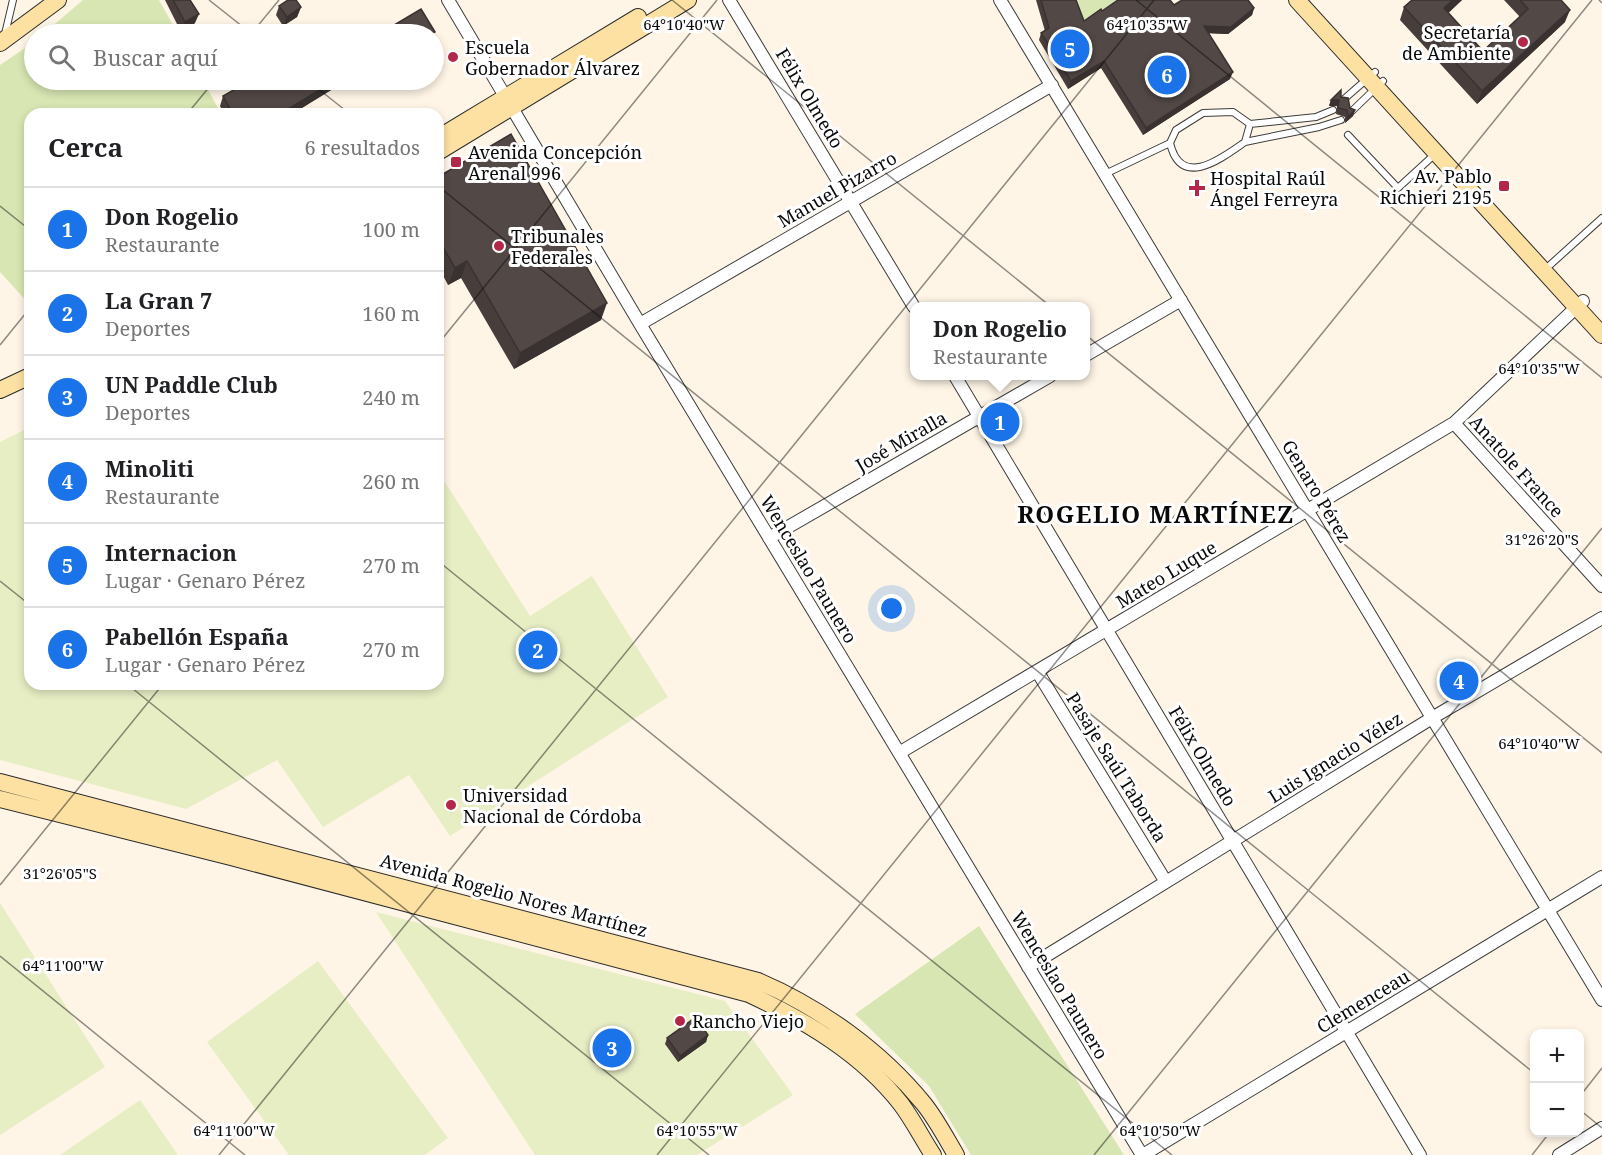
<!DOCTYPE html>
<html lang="es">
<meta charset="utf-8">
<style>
body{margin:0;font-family:"Noto Serif",serif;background:#f6f6f6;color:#202124}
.controls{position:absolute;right:18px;bottom:18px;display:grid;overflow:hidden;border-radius:12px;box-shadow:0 3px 9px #0003}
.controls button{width:54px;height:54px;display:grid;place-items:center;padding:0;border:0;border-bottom:2px solid #e0e0e0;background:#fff;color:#202124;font:30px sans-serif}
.you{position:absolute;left:892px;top:609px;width:21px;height:21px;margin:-15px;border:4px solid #fff;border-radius:50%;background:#1a73e8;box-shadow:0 0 0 9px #1a73e833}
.badge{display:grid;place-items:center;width:39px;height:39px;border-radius:50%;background:#1a73e8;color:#fff;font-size:20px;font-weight:700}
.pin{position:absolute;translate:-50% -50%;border:3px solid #fff;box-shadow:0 2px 6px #0006}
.popup{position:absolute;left:910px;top:302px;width:180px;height:78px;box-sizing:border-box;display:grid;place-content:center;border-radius:12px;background:#fff;filter:drop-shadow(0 2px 4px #0005);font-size:20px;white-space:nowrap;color:#757577}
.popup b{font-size:22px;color:#202124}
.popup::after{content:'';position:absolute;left:50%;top:100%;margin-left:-12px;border:12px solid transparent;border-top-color:#fff}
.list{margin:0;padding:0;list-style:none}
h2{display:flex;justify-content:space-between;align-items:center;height:78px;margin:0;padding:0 24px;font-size:26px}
h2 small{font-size:20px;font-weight:400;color:#757577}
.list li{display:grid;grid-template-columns:39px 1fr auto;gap:18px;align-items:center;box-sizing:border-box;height:84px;padding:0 24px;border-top:2px solid #e0e0e0}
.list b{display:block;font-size:22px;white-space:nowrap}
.list p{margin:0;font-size:20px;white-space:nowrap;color:#757577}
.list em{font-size:20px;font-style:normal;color:#757577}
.icon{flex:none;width:33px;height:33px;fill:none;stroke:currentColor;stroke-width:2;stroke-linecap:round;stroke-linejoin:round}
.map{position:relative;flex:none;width:1602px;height:1155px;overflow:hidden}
.search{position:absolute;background:#fff;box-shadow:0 3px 9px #0003;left:24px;top:24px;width:420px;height:66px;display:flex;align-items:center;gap:15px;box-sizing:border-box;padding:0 21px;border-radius:33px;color:#757577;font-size:22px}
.panel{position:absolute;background:#fff;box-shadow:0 3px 9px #0003;left:24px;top:108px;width:420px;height:582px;border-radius:18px}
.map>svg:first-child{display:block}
</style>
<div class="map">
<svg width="1602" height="1155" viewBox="0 0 1602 1155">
<rect width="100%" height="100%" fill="#fef5e6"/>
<path fill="#d7e6b3" d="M83,0H159L178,34H43Z
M1071,0H1126L1083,27Z
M34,42V80H203L221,114H30V305L0,272V65Z
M979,926L1124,1155H971L929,1086L855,1014Z"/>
<path fill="#e7eec4" d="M30,427V684H438V471L530,616L592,576L668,697L450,836L409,775L323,827L277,760L186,809L0,760V442Z
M0,903L105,1067L0,1135Z
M376,912L725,1001L793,1095L697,1155H535Z
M318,961L448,1138L425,1155H289L207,1042Z
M140,1100L178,1155H60Z"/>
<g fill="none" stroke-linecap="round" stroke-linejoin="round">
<g stroke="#3c3c3c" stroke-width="8">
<path id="service" d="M5,34L13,0
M1343,100L1375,72
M1352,111L1383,81
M1250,124L1316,117L1333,110
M1348,135L1398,188L1434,155
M1245,142L1319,127L1341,120
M1105,174L1170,143L1176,130L1203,113L1233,112L1250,124L1245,142C1222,158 1181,190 1170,143
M1550,265L1602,218"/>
</g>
<g stroke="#3c3c3c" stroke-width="14">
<path id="minor" d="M448,0L640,324L1142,1155
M729,0L914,307
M1000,0L1602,1000
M640,324L1052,85
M1086,355L1181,300
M955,376L1420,1155
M1454,423L1602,586
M769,538L1050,376
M1037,671L1166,882
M899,753L1454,423L1583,301
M1028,967L1432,718L1602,618
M1143,1155L1602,877
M1559,1155L1602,1128"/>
</g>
<g stroke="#2b2b2b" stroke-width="18">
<path id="secondary" d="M1297,0L1602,335
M0,43L58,0
M438,138L638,17
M438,152L688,0
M0,390L30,376
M0,782L758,981C821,1008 881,1051 924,1104C936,1119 946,1138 956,1155
M0,799L231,857L749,994C806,1021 862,1054 901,1104C913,1120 922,1138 933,1155"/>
</g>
<use href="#service" stroke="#fff" stroke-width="6"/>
<use href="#minor" stroke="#fff" stroke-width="12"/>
<use href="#secondary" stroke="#fde1a3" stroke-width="16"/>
</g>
<path fill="#473e3c" d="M165,0H190L195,23L181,32Z
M1036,0H1076L1084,21L1102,11L1174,5L1254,8L1252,15L1228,34L1209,33L1230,79L1143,135L1101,68L1068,89L1039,40L1041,33L1045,31Z
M1412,0H1462L1448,13L1483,51L1520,17L1504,0H1561L1565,22L1477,104L1400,20L1404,7Z
M279,6L301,7L297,17L283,26L276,15Z
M251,80H339L336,87L292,114H224L220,106L223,96Z
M1341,97L1350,108L1355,110L1353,116L1345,123V117L1336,114L1337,106H1329L1331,100Z
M438,177L601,320L514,369L461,278L448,285L438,266Z
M708,1035L706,1042L678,1062L665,1044L667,1038Z"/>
<path fill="#393231" d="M1453,0H1462L1440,21L1444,8Z
M301,7L297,17L283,26L287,17Z
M1254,8L1252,15L1228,34L1201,33L1204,26Z
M1570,10L1565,22L1477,104L1482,91Z
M199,14L195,23L181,32L185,22Z
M1104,61L1101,68L1068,89L1071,81Z
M1233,72L1230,79L1143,135L1146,128Z
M336,80H339L336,87L292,114H280Z
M1331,100H1339L1337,106H1329Z
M1355,110L1353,116L1345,123L1348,117Z
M467,261L461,278L448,285L455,268Z
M607,303L601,320L514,369L520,353Z
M708,1035L706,1042L678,1062L680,1056Z"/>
<path fill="#524846" stroke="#393231" stroke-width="1.5" d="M173,0H190L199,14L185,22Z
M288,0H296L301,7L287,17L279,6Z
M1041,0H1076L1084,21L1101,9L1102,11L1118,0H1170L1174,5L1182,0H1248L1254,8L1231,27L1204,26L1233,72L1146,128L1104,61L1071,81L1041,33L1049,28Z
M1412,0H1453L1444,8L1483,51L1528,9L1520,0H1561L1570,10L1482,91L1404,7Z
M421,9L435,32L430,34H379Z
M251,80H336L280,114H233L223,96Z
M1341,90V97L1348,98L1350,108L1355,110L1348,117L1347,110L1338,108L1339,100H1331Z
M511,134L607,303L520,353L467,261L455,268L438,239V177Z
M696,1017L708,1035L680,1056L667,1038Z"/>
<path fill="none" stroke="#090909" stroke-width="1.5" stroke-opacity="0.45" d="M209,0L252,34M672,0L1602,753M1136,0L1602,378M1599,0L1602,3M251,34L279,0M307,80L350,114M187,114L215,80M438,186L1534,1073M0,206L30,230M438,344L717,0M0,345L30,308M438,561L1172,1155M0,581L30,605M127,684L709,1155M0,885L163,684M0,956L245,1155M1580,1096L1602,1068M1580,1110L1602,1128M219,1155L1154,0M657,1155L1592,0M1094,1155L1602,528M1532,1155L1550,1132"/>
<g fill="#b32749" stroke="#fff" stroke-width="2">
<circle cx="1523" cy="42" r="6"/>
<circle cx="453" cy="57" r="6"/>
<rect x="450" y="156" width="12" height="12" rx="3"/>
<rect x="1498" y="180" width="12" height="12" rx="3"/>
<path d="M1194 179h6v6h6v6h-6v6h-6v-6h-6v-6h6z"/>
<circle cx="499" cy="246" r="6"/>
<circle cx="451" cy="805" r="6"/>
<circle cx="680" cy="1021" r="6"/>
</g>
<g text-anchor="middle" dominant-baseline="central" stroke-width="6" stroke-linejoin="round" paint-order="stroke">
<g font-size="18" fill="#090909" stroke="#fff" text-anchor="start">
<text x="1511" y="32" text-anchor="end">Secretaría<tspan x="1511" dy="21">de Ambiente</tspan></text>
<text x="465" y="47">Escuela<tspan x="465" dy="21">Gobernador Álvarez</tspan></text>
<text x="468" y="152">Avenida Concepción<tspan x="468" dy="21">Arenal 996</tspan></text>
<text x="1492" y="176" text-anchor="end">Av. Pablo<tspan x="1492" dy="21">Richieri 2195</tspan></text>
<text x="1210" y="178">Hospital Raúl<tspan x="1210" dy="21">Ángel Ferreyra</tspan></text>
<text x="511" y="236">Tribunales<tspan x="511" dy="21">Federales</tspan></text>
<text x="463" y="795">Universidad<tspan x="463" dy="21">Nacional de Córdoba</tspan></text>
<text x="692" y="1021">Rancho Viejo</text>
</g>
<g font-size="18" fill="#090909" stroke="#fff">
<text transform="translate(810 98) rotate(59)">Félix Olmedo</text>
<text transform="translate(837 189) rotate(-30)">Manuel Pizarro</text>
<text transform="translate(901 441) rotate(-30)">José Miralla</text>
<text transform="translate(1517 466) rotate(48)">Anatole France</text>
<text transform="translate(1317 491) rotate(59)">Genaro Pérez</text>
<text transform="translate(809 569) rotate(59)">Wenceslao Paunero</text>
<text transform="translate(1166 574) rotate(-31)">Mateo Luque</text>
<text transform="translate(1203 756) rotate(59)">Félix Olmedo</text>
<text transform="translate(1335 757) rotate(-32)">Luis Ignacio Vélez</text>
<text transform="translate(1117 767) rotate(58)">Pasaje Saúl Taborda</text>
<text transform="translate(514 895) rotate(15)">Avenida Rogelio Nores Martínez</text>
<text transform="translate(1060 985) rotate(59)">Wenceslao Paunero</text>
<text transform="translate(1363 1001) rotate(-31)">Clemenceau</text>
</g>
<g font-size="24" font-weight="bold" letter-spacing="1.5" fill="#090909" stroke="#fff">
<text x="1156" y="513">ROGELIO MARTÍNEZ</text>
</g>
</g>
<g font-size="15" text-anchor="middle" fill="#090909" stroke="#fff" stroke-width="6" stroke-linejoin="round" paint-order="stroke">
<text x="684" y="30">64°10'40"W</text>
<text x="1147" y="30">64°10'35"W</text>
<text x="1539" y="374">64°10'35"W</text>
<text x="1542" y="545">31°26'20"S</text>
<text x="1539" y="749">64°10'40"W</text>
<text x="60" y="879">31°26'05"S</text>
<text x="63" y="971">64°11'00"W</text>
<text x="234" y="1136">64°11'00"W</text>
<text x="697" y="1136">64°10'55"W</text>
<text x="1160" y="1136">64°10'50"W</text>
</g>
</svg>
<div class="controls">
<button>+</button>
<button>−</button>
</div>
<div class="you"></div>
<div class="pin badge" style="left:1000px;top:422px">1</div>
<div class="popup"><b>Don Rogelio</b>Restaurante</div>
<div class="pin badge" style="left:538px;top:650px">2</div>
<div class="pin badge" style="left:612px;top:1048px">3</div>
<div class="pin badge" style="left:1459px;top:681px">4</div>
<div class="pin badge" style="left:1070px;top:49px">5</div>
<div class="pin badge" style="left:1167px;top:75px">6</div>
<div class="search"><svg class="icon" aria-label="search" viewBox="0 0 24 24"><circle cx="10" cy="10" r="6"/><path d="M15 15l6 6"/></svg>Buscar aquí</div>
<section class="panel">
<h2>Cerca<small>6 resultados</small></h2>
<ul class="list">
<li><span class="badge">1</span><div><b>Don Rogelio</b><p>Restaurante</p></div><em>100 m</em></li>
<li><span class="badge">2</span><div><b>La Gran 7</b><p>Deportes</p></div><em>160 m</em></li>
<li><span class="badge">3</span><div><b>UN Paddle Club</b><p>Deportes</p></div><em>240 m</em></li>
<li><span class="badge">4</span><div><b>Minoliti</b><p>Restaurante</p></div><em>260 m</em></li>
<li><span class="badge">5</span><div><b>Internacion</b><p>Lugar · Genaro Pérez</p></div><em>270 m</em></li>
<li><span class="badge">6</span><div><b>Pabellón España</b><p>Lugar · Genaro Pérez</p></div><em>270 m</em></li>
</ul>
</section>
</div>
